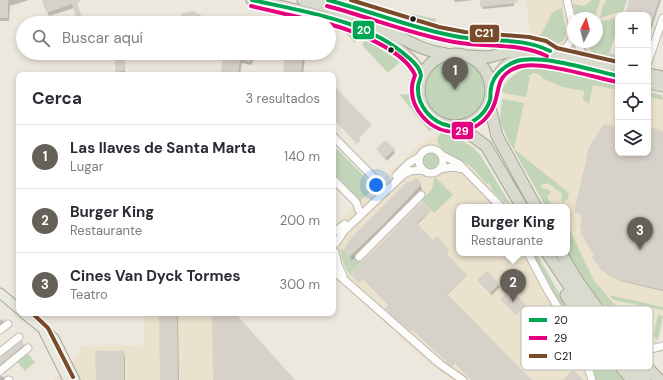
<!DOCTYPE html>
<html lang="es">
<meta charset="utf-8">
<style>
body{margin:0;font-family:"DM Sans",sans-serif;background:#f7f7f7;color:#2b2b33}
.controls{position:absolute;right:12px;top:12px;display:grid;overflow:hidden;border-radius:8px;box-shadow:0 2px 6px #0003}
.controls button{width:36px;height:36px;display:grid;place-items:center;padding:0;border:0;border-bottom:1px solid #e1e1e2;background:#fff;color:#2b2b33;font:20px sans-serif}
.compass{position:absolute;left:567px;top:12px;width:36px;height:36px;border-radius:50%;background:#fff;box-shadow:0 2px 6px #0003;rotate:6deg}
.you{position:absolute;left:376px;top:185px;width:14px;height:14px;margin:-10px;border:3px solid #fff;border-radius:50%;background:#1a73e8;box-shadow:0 0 0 6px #1a73e833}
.badge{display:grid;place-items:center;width:26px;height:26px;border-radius:50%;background:#656159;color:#fff;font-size:13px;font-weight:700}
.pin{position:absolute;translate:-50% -33px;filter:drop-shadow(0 1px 2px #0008)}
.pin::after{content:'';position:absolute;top:21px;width:14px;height:12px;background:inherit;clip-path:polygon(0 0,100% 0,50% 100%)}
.popup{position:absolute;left:456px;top:204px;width:114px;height:52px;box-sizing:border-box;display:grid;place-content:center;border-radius:8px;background:#fff;filter:drop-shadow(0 1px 3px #0005);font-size:13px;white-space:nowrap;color:#7c7c81}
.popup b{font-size:15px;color:#2b2b33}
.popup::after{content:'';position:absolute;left:50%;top:100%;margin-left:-8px;border:8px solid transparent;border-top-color:#fff}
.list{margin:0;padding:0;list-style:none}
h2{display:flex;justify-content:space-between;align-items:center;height:52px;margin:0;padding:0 16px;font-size:17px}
h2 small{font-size:13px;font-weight:400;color:#7c7c81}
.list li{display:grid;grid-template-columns:26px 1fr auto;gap:12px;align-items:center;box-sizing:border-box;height:64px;padding:0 16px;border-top:1px solid #e1e1e2}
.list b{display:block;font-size:15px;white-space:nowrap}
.list p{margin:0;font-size:13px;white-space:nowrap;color:#7c7c81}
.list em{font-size:13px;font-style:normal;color:#7c7c81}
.icon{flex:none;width:22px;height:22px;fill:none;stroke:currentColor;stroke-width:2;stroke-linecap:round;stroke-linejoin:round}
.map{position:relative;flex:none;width:663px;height:380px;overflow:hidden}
.search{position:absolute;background:#fff;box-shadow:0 2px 6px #0003;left:16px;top:16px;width:320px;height:44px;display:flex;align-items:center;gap:10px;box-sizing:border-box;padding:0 14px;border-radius:22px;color:#7c7c81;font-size:15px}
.panel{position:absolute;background:#fff;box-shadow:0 2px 6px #0003;left:16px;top:72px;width:320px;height:244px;border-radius:8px}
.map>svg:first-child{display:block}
</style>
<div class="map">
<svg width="663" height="380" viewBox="0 0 663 380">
<rect width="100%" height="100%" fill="#ede8dd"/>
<path fill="#ebe2ce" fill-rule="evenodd" d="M526,0H627L622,15H618V27L608,59L530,37ZM573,18H597V42H573Z
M528,67H538L618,85V153H648V92L663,96V317L656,346L617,320L583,278L567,251V207H546L507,138L500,121V113L504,91H502L504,84L511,77Z
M441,133L460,139L475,148L481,156L512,207H459V253H536L564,302L596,348L625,380H453L433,367L333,275V227L421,143Z
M144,313H235L295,380H54L75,359L81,346L144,345Z"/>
<path fill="#c2d5b9" d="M592,0H600L595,18H576L573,4L584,6Z
M606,0H627L622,15H619V12L600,18L602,8Z
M562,7L566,34L562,42L556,43L530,37L538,36L542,33L552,13Z
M412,14L436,19L435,24L411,16Z
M618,17V27L609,53L618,56V61L594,54L584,42H597L598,22Z
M329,23L360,33L355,43L344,31L329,25Z
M469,25L514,36V37L473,34Z
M365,39L400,62L388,73L362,45Z
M425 90a30 30 0 1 1 60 0a30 30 0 1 1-60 0Z
M528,67H538L618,85V90L593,85L589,104L583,100L584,91L562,87L542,78V76L534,73L527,77H530L526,97L504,93L502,91C506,79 517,72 528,67Z
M648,92L662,95L663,100L648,97Z
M399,94L412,95C415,110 422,121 435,129L429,131Z
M502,99L524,103L515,145L509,137L515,146L514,149L569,193L567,201L565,199L564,203L561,201L562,194L548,183L541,185L542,188L547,189L551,192L547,197L552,207H546L507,138L500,121Z
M441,133C457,138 470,142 481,156L512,207H510L507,202L505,203L493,191L489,183L487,184C481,178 476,171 470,166C459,156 439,155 437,139Z
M337,149L370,182L367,185L372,190L360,201L333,173V153Z
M422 161a8 8 0 1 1 16 0a8 8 0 1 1-16 0Z
M436,178L453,195L434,213L422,200L432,189L434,179Z
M567,224L594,281L616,306L621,307L656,346C628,345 590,290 577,267C574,262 569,257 567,251C565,244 567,232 567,224Z
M341,248L351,259L354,255L361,262L351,272L358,282C347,272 341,264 341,248Z
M532,253H536L564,302L596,348L623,380H595L581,338L555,297Z
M609,295L663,307V310L614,300Z
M628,309L651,314L648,329Z
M658,315L663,316L658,340L653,336Z
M25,350L35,362L25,371L15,359Z"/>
<path fill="#0003" d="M0,0H29L10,6L9,21H0Z
M43,0H76L82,19L80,20L74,8L49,16Z
M454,0H474L455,2Z
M481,0H514V6L483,9Z
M631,0H661L648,39V15H626Z
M116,53H124L125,74H118L116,71Z
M225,53H254L252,65L242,63L240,75H222Z
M277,53H302L305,58L303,75H284L286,57Z
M618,128V153H648V129L663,132V291L620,281L601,269L593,257L595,255L584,231L583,216L576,211Z
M394,150L395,153L387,161L379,152Z
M420,183L422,190L352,260L344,251Z
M423,203L430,211L417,225L433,241L437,238L449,250L446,254L466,276L447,295L530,380H472L455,362L452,366L412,329L411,331L386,309L389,305L363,278L359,282L355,278L356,276L353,273L419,206L420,207Z
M487,272L500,287L492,295L480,283Z
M160,313H178L179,380H161Z
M2,319L6,325L0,330V321Z
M23,345L25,348L0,370V359Z
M123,352L125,356V380H97Z
M0,376L4,377L5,380H0Z"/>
<path fill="#d6d1c9" d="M0,0H8V18H0Z
M42,0H82L77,3L81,16L76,17L72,4L46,13Z
M480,0H517V3L480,7Z
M629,0H659L649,30L648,15H625Z
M194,11L204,17L202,23H179L182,13Z
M115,53H124V71L115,72Z
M224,53H251L250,62L240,59L238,75H220Z
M285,53H303L301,75H283Z
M333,85L372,125L359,138L361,140L357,144L333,119Z
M604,124L618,127V153H648V127L663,131V290L618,280L608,275L599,267L592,257L594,255L580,232L582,231L580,226L582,215L575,212V208L589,147Z
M385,140L395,149L385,158L376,149Z
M417,178L421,183L420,186L382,226L349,257L343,251L351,238L407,182H411Z
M423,202L431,210L417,223L433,240L437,236L449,249L446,253L467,275L447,294L532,380H471L454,362L451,366L412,329L410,331L385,309L388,305L362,278L359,282L354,278L355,276L352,272L355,268L384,241L404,219L405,220L419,204L420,206Z
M487,271L499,284L490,293L477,280Z
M511,289L526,305L516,315L500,299Z
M159,313H177L178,380H160Z
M212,313H235L295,380H213Z
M22,341L24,345L0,365V357Z
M95,351H124V380H96Z
M573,370L583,380H563Z"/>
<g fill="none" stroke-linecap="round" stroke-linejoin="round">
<g stroke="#bcb8b0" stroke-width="9">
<path id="minor" d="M567,0L573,27
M577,42L582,53L590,62
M555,54L567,47L573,37
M648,62L663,18
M333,136L383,187
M419 161a12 12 0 1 1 24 0a12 12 0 1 1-24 0Z
M442,155L459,164L501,207
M440,169L452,167L464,169
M396,176L409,163L419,157
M333,179L356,202L359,210
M333,233L345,224
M336,243L344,231L404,174L410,171L422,170
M335,252L338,265L343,276
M528,253L548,291L576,337L583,351L592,380
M359,257L421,195
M333,270L440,364L463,380
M0,330L8,324
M648,350L663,346
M0,352L19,337
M0,371L28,348
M8,380H9"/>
</g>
<g stroke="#a6a694" stroke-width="11">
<path id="major" d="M0,293L19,309
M23,313L54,338L75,380
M44,332L68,380"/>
</g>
<g stroke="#a6a694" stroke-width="13">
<path id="highway" d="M252,0C296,10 404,29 421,76
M303,0C329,6 354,14 378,26C403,37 417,50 446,54
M419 90a36 36 0 1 1 72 0a36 36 0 1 1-72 0Z
M469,56L489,57L514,50L528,49L618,68
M648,74L663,77
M648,83L663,86
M491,88C496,80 499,71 507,65C528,49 592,71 618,76
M489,103L497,136L536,207
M459,126L486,146L522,207
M547,253L591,319L645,380
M561,253L577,280L607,322L659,380
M566,295L587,328L632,380
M621,328L648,350"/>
</g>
<use href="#minor" stroke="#fcfcfa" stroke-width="7"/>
<use href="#major" stroke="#e7e8e0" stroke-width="9"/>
<use href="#highway" stroke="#d9dbcf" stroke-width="11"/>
<g stroke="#fff" stroke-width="7">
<path id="bus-1" d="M252,0C306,12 367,20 409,58C414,62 420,69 421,75C421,79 418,83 418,87C417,106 432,123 450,126C466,129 485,117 490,100C491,96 490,92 491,88C493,75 505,65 517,61C541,54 592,70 618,76
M328,0C370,11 411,28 454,36C486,43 520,36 550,51"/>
</g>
<g stroke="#fff" stroke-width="7">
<path id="bus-2" d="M251,6L324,23
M327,6C369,17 410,34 454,42C485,48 518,42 547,56
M329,24C354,31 403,49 415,75C414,79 412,82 412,87C411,98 416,109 423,117C442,139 476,136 491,111C502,94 492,76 518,67C539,60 593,77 617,82"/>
</g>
<g stroke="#fff" stroke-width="7">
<path id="bus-3" d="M351,0L439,27L465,32L529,37L546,41L557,48L618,62
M32,313L48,328L73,377"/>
</g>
<use href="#bus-1" stroke="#00a651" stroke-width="4"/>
<use href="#bus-2" stroke="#e5007d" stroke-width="4"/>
<use href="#bus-3" stroke="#7a4b2a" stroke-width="4"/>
</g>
<g fill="#1c1912" stroke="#fff" stroke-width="1.5">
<circle cx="413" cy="19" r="3.5"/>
<circle cx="391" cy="50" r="3.5"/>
</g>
<rect x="521" y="306" width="132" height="64" rx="6" fill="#fff" stroke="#bbbab8" stroke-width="1"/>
<rect x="529" y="318" width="18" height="4" fill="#00a651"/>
<rect x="529" y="336" width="18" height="4" fill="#e5007d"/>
<rect x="529" y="354" width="18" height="4" fill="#7a4b2a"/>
<g font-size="11" fill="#1c1912">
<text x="554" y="324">20</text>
<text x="554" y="342">29</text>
<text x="554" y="360">C21</text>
</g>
<g stroke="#fff" stroke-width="1.5">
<rect x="352" y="20" width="23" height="20" rx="4" fill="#00a651"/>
<rect x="469" y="24" width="31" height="19" rx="4" fill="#7a4b2a"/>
<rect x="451" y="121" width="23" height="19" rx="4" fill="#e5007d"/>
</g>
<g font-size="11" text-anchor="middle" font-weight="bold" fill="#fff">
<text x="364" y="34">20</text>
<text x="484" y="37">C21</text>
<text x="462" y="135">29</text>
</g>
</svg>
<div class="controls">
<button>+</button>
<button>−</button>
<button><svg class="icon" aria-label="locate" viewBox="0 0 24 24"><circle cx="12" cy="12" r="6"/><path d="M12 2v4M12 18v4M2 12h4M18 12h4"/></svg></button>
<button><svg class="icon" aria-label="layers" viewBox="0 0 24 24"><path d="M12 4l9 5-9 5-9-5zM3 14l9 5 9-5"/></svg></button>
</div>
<svg class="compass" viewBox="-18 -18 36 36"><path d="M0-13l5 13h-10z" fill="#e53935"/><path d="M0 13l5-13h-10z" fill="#7c7c81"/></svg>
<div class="you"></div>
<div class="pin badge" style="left:455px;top:90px">1</div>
<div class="pin badge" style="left:513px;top:302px">2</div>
<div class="popup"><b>Burger King</b>Restaurante</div>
<div class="pin badge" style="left:640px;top:250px">3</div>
<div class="search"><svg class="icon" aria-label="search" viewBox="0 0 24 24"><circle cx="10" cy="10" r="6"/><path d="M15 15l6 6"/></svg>Buscar aquí</div>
<section class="panel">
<h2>Cerca<small>3 resultados</small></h2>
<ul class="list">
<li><span class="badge">1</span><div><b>Las llaves de Santa Marta</b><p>Lugar</p></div><em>140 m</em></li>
<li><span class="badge">2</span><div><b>Burger King</b><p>Restaurante</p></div><em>200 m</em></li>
<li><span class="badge">3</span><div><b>Cines Van Dyck Tormes</b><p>Teatro</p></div><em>300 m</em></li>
</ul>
</section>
</div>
